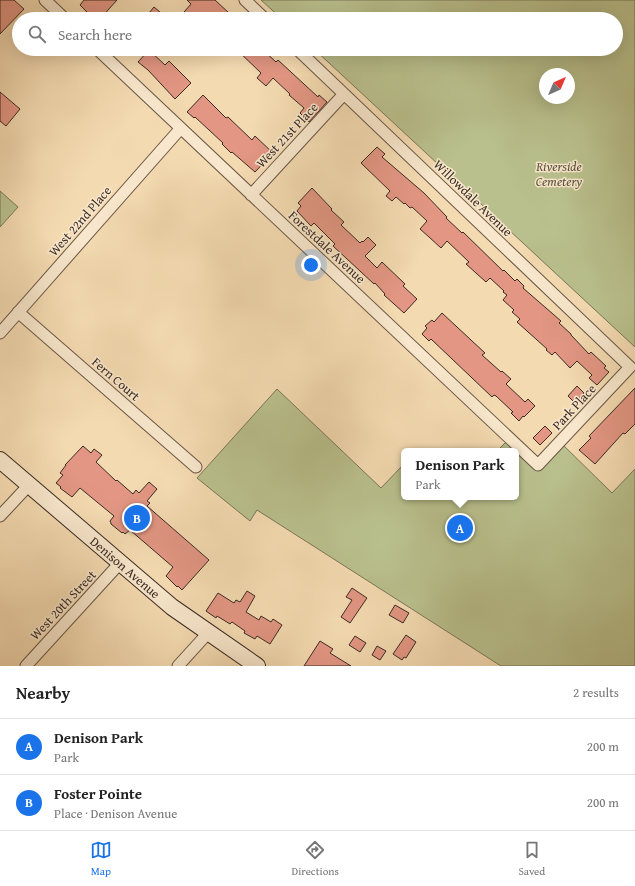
<!DOCTYPE html>
<meta charset="utf-8">
<style>
body{margin:0;font-family:"Gentium Book Plus",serif;background:#f2f2f2;color:#222}
.compass{position:absolute;left:539px;top:68px;width:36px;height:36px;border-radius:50%;background:#fff;box-shadow:0 4px 16px #0002;rotate:44deg}
.you{position:absolute;left:311px;top:265px;width:14px;height:14px;margin:-10px;border:3px solid #fff;border-radius:50%;background:#1a73e8;box-shadow:0 0 0 6px #1a73e833}
.badge{display:grid;place-items:center;width:26px;height:26px;border-radius:50%;background:#1a73e8;color:#fff;font-size:13px;font-weight:700}
.pin{position:absolute;translate:-50% -50%;border:2px solid #fff;box-shadow:0 1px 4px #0006}
.popup{position:absolute;left:401px;top:448px;width:118px;height:52px;box-sizing:border-box;display:grid;place-content:center;border-radius:6px;background:#fff;filter:drop-shadow(0 1px 3px #0005);font-size:13px;white-space:nowrap;color:#767676}
.popup b{font-size:15px;color:#222}
.popup::after{content:'';position:absolute;left:50%;top:100%;margin-left:-8px;border:8px solid transparent;border-top-color:#fff}
.list{margin:0;padding:0;list-style:none}
h2{display:flex;justify-content:space-between;align-items:center;height:52px;margin:0;padding:0 16px;font-size:17px}
h2 small{font-size:13px;font-weight:400;color:#767676}
.list li{display:grid;grid-template-columns:26px 1fr auto;gap:12px;align-items:center;box-sizing:border-box;height:56px;padding:0 16px;border-top:1px solid #e0e0e0}
.list b{display:block;font-size:15px;white-space:nowrap}
.list p{margin:0;font-size:13px;white-space:nowrap;color:#767676}
.list em{font-size:13px;font-style:normal;color:#767676}
.icon{flex:none;width:22px;height:22px;fill:none;stroke:currentColor;stroke-width:2;stroke-linecap:round;stroke-linejoin:round}
.map{position:relative;flex:none;width:635px;height:666px;overflow:hidden}
.search{position:absolute;background:#fff;box-shadow:0 4px 16px #0002;left:12px;right:12px;top:12px;height:44px;display:flex;align-items:center;gap:10px;box-sizing:border-box;padding:0 14px;border-radius:22px;color:#767676;font-size:15px}
.sheet{height:164px;background:#fff}
nav{display:flex;justify-content:space-around;align-items:center;box-sizing:border-box;height:56px;border-top:1px solid #e0e0e0;background:#fff;font-size:11px;color:#767676}
nav a{display:grid;justify-items:center;gap:2px}
nav .on{color:#1a73e8}
.map>svg:first-child{display:block}
</style>
<div class="map">
<svg width="635" height="666" viewBox="0 0 635 666">
<rect width="100%" height="100%" fill="#f4dab1"/>
<filter id="stains"><feTurbulence type="fractalNoise" baseFrequency=".005" numOctaves="4"/><feColorMatrix values="0 0 0 0 .2 0 0 0 0 .09 0 0 0 0 .02 0 0 0 .5 -.17"/></filter>
<radialGradient id="worn" r=".72"><stop offset=".6" stop-color="#630" stop-opacity="0"/><stop offset="1" stop-color="#630" stop-opacity=".3"/></radialGradient>
<path fill="#b9c08d" stroke="#7a7658" fill-rule="evenodd" d="M261,0H635V347L314,49H616V19H282ZM545,74H569V98H545Z
M0,191L18,207L0,227Z
M277,389L381,488L404,464V497H516V451H497L510,438L538,464L560,442L612,493L635,469V666H501L257,510L250,521L197,478Z"/>
<path fill="#e29683" stroke="#3b2b23" d="M0,0H14L24,9L0,34Z
M84,0H117L100,19H91L87,15L88,13L80,5Z
M187,0H215L230,14L225,19H178L191,4Z
M154,7L168,19H144Z
M236,49H262L276,62L278,60L318,97L319,95L327,102L309,122L300,113L304,108L289,95L290,94L273,78L266,86L257,78L261,73Z
M149,50L165,65L169,61L191,83L175,99L148,70L138,62Z
M0,92L20,109L6,126L0,121Z
M203,95L226,118L228,117L252,140L255,136L273,153L255,172L232,152L231,153L222,144L223,143L195,117L194,118L187,112Z
M377,147L385,154L382,157L424,193L447,217L446,218L462,233L463,232L503,271L504,270L515,281L517,279L524,286L523,288L561,321L559,323L571,334V335L589,354L591,352L606,366L604,368L609,372L597,385L589,378L592,375L577,361L570,368L555,352L552,355L546,350L547,349L517,322L520,319L512,312L514,310L503,300L507,295L503,292L504,291L490,278L486,282L466,264L469,262L447,241L441,248L429,237L420,229L427,221L412,207L410,208L405,203L404,204L396,197L392,201L386,196L390,191L361,163Z
M312,188L332,209L331,210L344,222L341,225L360,243L362,241L363,242L368,237L376,245L365,256L377,268L382,262L405,284L403,286L417,299L404,313L384,295L385,294L375,283L374,284L333,246L335,244L314,223L311,226L297,211L301,206L298,203Z
M442,313L485,353L482,355L501,372L502,371L511,379L506,384L525,402L528,399L535,406L524,417L523,416L519,421L511,413L513,412L496,396L494,395L492,397L431,339L429,341L422,334L427,328L425,326L432,320L434,322Z
M577,386L584,393L575,403L568,396Z
M635,388V424L625,434L623,433L595,464L579,450L591,438L589,436Z
M545,426L552,433L540,445L533,438Z
M83,446L91,453L94,449L102,455L96,462L116,481L117,480L133,494L136,490L139,493L149,482L157,489L147,501L150,503L147,506L209,560L182,590L178,586L177,587L166,576L173,567L130,530L125,534L123,532L122,533L111,524V523L110,521L114,516L80,488L72,497L60,488L61,487L56,483L63,475L60,473L66,465H65Z
M352,588L367,598L350,623L341,617L352,600L346,597Z
M247,591L255,596L246,612L259,620L261,616L271,622L273,619L282,625L270,644L257,636L255,639L244,633L245,631L232,622L230,624L217,616L216,618L206,611L218,593L234,603L236,600L240,602Z
M395,605L409,613L403,623L389,615Z
M406,635L416,642L406,658L404,657L402,660L393,654Z
M355,636L366,643L360,652L349,645Z
M320,641L333,649L330,653L351,666H304Z
M377,646L386,651L380,660L372,655Z"/>
<g fill="none" stroke-linecap="round" stroke-linejoin="round">
<g stroke="#695746" stroke-width="13">
<path id="minor" d="M45,0L65,19
M245,0L265,19
M97,49L538,465L630,367L297,49
M251,195L344,94
M18,312L196,467
M0,333L181,128
M0,516L29,485
M26,666L120,563
M178,666L208,633"/>
</g>
<g stroke="#3b2b23" stroke-width="18">
<g id="secondary">
<path id="s1" d="M0,460L172,607L257,666"/>
</g>
</g>
<use href="#minor" stroke="#f8e7cc" stroke-width="11"/>
<use href="#secondary" stroke="#f8e7cc" stroke-width="16"/>
</g>
<g text-anchor="middle" dominant-baseline="central" stroke-width="3" stroke-linejoin="round" paint-order="stroke">
<g font-size="13" fill="#3b2b23" stroke="#f8e7cc">
<text transform="translate(287 135) rotate(-47)">West 21st Place</text>
<text transform="translate(473 198) rotate(44)">Willowdale Avenue</text>
<text transform="translate(80 221) rotate(-49)">West 22nd Place</text>
<text transform="translate(327 247) rotate(43)">Forestdale Avenue</text>
<text transform="translate(116 379) rotate(41)">Fern Court</text>
<text transform="translate(574 407) rotate(-47)">Park Place</text>
<text stroke="none"><textPath href="#s1" startOffset="165">Denison Avenue</textPath></text>
<text transform="translate(63 605) rotate(-47)">West 20th Street</text>
</g>
<g font-size="13" font-style="italic" fill="#5a503e" stroke="#f8e7cc">
<text x="559" y="166">Riverside<tspan x="559" dy="15">Cemetery</tspan></text>
</g>
</g>
<rect width="100%" height="100%" filter="url(#stains)"/>
<rect width="100%" height="100%" fill="url(#worn)"/>
</svg>
<svg class="compass" viewBox="-18 -18 36 36"><path d="M0-13l5 13h-10z" fill="#e53935"/><path d="M0 13l5-13h-10z" fill="#767676"/></svg>
<div class="you"></div>
<div class="pin badge" style="left:460px;top:528px">A</div>
<div class="popup"><b>Denison Park</b>Park</div>
<div class="pin badge" style="left:137px;top:518px">B</div>
<div class="search"><svg class="icon" aria-label="search" viewBox="0 0 24 24"><circle cx="10" cy="10" r="6"/><path d="M15 15l6 6"/></svg>Search here</div>
</div>
<section class="sheet">
<h2>Nearby<small>2 results</small></h2>
<ul class="list">
<li><span class="badge">A</span><div><b>Denison Park</b><p>Park</p></div><em>200 m</em></li>
<li><span class="badge">B</span><div><b>Foster Pointe</b><p>Place · Denison Avenue</p></div><em>200 m</em></li>
</ul>
</section>
<nav>
<a class="on"><svg class="icon" aria-label="map" viewBox="0 0 24 24"><path d="M3 6l6-2 6 2 6-2v14l-6 2-6-2-6 2zM9 4v14M15 6v14"/></svg>Map</a>
<a><svg class="icon" aria-label="directions" viewBox="0 0 24 24"><path d="M12 3l9 9-9 9-9-9zM9 14v-3h6M13 9l2 2-2 2"/></svg>Directions</a>
<a><svg class="icon" aria-label="saved" viewBox="0 0 24 24"><path d="M7 4h10v16l-5-4-5 4z"/></svg>Saved</a>
</nav>
